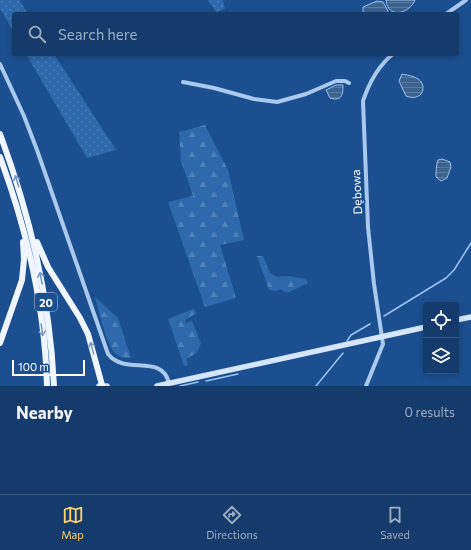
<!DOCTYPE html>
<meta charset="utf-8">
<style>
body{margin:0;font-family:Commissioner,sans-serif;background:#214673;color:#f1f3f6}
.controls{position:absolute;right:12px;bottom:12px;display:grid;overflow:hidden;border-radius:4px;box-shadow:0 2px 6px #0003}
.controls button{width:36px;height:36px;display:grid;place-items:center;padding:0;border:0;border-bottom:1px solid #33557e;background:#143b6b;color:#f1f3f6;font:20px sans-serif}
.scale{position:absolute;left:12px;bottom:10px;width:73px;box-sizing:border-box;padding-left:4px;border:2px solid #fff;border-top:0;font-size:11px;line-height:14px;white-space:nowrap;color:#fff;-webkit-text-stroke:3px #1b4f8f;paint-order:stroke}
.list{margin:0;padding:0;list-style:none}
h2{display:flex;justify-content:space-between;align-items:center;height:52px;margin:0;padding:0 16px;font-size:17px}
h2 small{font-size:13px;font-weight:400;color:#9dadc1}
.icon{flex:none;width:22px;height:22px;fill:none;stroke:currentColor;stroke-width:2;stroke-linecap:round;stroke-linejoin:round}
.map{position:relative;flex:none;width:471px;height:386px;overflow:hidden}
.search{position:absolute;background:#143b6b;box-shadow:0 2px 6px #0003;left:12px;right:12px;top:12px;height:44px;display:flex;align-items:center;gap:10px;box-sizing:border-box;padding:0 14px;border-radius:4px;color:#9dadc1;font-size:15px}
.sheet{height:108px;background:#143b6b}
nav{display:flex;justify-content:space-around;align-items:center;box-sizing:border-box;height:56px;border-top:1px solid #33557e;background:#143b6b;font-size:11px;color:#9dadc1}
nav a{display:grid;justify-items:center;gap:2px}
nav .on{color:#ffd166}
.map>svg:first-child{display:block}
</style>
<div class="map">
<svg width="471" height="386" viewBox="0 0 471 386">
<defs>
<pattern id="grass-dots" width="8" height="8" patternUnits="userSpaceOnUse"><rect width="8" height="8" fill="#2e69ad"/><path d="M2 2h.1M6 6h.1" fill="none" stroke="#4d80b9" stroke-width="1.8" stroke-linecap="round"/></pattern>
<pattern id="forest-firs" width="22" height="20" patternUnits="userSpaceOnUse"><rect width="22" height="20" fill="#2e69ad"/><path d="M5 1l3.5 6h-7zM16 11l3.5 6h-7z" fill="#4d80b9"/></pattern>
<pattern id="water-rules" width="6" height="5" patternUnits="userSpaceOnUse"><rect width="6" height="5" fill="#3c6290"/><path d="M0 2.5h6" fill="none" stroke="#597aa1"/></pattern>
</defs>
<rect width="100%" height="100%" fill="#1b4f8f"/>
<path fill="url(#grass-dots)" d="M0,0H20C21,5 26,9 28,14H14V33L0,8Z
M208,0H223L225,9L216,12Z
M26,54H54L116,150L87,158Z"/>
<path fill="url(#forest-firs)" d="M205,125L228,170L244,240L220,245L236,298L205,307L168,202L193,196L181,161L179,132Z
M257,256H263L270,273L277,277L289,276L306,279L308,283L287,293L280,289L276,291L269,290Z
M95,297L118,318L131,358C125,358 121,358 116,354C108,349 98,308 95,297Z
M193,309L197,313L185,320L186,323L192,321L201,343L197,353L186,359L188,365L184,366L168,319Z"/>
<path fill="url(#water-rules)" stroke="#9cc4f0" d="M386,0H415C410,13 388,20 386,0Z
M377,1L383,2L388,11L387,14H363V7Z
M402,74C407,75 414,76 418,79C425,83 425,95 416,97C413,98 409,97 406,96L399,81Z
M336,85H343C343,94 342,102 330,98L326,90Z
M442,159L450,162L451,167L447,178L441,181L436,177C436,172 436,165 438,160Z"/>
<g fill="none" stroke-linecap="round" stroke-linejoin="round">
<path stroke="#9cc4f0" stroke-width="1.5" d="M384,316L446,278L454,270L471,243
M347,341L351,335L370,324
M206,381L238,374
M180,386L198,382
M316,386L343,353"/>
<path stroke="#a9c9ee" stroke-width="4" d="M446,14L466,0
M0,64L24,116L37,150L108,354C125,376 162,353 169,383
M183,82L214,88L254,99L277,102L306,94L336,81H345L349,83
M366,386L383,344L374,284L368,227L363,101C369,83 378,66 393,54"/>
<path stroke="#d6e6fa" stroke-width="5.5" d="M456,320L471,317
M99,386H107
M157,386L426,327"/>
<path stroke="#f0f6ff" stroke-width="6" d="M0,134C30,215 50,299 54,386
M0,157C27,230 45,309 47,386
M37,242L48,267L80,318L88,334L102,385
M0,343L22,280L24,259L23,242"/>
</g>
<defs><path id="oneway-shaft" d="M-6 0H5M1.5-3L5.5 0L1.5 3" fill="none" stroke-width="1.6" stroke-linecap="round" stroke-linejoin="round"/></defs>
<g stroke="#7b9ac1">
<use href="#oneway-shaft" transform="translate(17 181) rotate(-107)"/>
<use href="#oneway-shaft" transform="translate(41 278) rotate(-101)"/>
<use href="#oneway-shaft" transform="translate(42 330) rotate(82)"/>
<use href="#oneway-shaft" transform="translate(92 348) rotate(-106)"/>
</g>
<g text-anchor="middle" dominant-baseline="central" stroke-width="3" stroke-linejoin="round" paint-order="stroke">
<rect fill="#1b4f8f" stroke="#bbcadd" stroke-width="1" x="35" y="293" width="22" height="18" rx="3"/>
<g font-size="11" font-weight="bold" fill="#fff">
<text x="46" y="302">20</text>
</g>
<g font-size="12" fill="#fff" stroke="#1b4f8f">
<text transform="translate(356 192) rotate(-93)">Dębowa</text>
</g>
</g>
</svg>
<div class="controls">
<button><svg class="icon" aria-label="locate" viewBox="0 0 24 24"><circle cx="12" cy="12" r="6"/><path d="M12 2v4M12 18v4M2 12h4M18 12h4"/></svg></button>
<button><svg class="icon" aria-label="layers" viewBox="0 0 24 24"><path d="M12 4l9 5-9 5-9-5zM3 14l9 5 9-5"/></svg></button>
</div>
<div class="scale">100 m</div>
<div class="search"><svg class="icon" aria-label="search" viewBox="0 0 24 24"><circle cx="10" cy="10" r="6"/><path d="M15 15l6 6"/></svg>Search here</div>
</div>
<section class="sheet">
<h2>Nearby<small>0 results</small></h2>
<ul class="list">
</ul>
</section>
<nav>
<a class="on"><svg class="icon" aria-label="map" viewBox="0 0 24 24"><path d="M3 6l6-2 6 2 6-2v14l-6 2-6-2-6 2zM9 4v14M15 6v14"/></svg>Map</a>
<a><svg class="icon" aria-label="directions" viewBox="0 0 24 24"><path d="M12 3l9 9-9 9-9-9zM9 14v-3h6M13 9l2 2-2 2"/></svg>Directions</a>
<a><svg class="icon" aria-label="saved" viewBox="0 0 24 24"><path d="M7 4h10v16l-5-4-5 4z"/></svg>Saved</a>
</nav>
